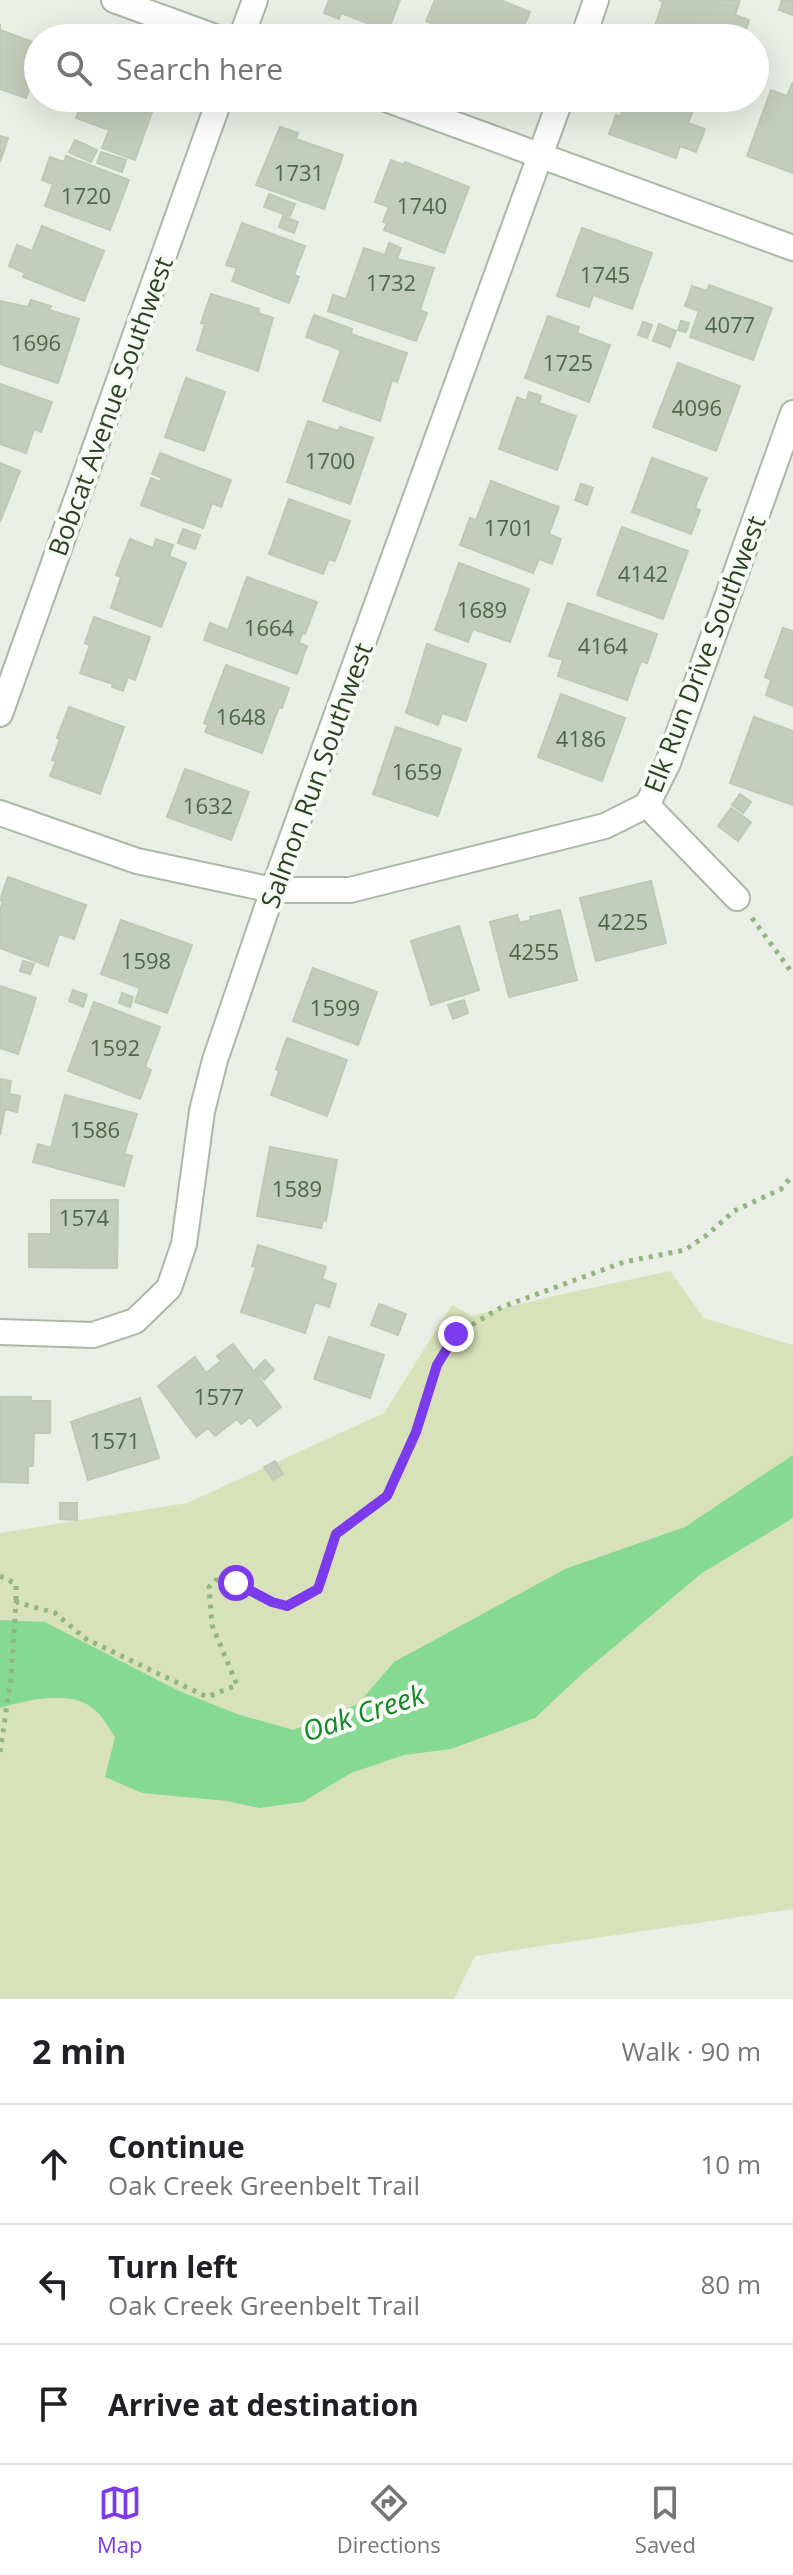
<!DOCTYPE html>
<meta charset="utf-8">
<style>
body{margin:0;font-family:"Open Sans",sans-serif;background:#f2f2f2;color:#202124}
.stop{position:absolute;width:24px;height:24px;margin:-18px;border:6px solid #7c3aed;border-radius:50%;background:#fff}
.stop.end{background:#7c3aed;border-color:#fff;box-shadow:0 2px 8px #0008}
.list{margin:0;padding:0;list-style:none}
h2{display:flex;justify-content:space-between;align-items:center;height:104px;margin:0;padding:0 32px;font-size:34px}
h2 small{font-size:26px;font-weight:400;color:#757577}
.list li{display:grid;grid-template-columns:52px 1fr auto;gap:24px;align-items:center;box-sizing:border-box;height:120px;padding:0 32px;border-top:2px solid #e0e0e0}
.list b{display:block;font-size:30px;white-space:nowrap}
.list p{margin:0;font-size:26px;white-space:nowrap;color:#757577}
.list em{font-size:26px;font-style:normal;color:#757577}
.icon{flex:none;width:44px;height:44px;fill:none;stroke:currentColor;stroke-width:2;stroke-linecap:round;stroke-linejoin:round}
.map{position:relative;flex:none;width:793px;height:1999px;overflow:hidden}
.search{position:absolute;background:#fff;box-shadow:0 8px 32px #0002;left:24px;right:24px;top:24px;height:88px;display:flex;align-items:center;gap:20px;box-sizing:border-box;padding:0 28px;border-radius:44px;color:#757577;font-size:30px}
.sheet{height:464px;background:#fff}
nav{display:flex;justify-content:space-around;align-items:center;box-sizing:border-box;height:112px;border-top:2px solid #e0e0e0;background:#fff;font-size:22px;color:#757577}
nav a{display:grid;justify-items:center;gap:4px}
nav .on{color:#7c3aed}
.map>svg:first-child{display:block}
</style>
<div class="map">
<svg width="793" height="1999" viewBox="0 0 793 1999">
<rect width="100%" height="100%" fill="#e9efe4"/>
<path fill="#d8e2ba" d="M670,1271L704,1318L793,1345V1909L475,1956L454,1999H0V1533L187,1503L384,1413L452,1305L471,1316L558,1295Z"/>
<path fill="#86d992" d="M793,1455V1518L702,1573L583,1673L535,1718L451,1749L404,1755L351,1773L303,1802L259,1808L227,1801L142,1793L105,1777L115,1737C109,1729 104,1718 96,1711C73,1688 28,1700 0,1708V1620L45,1622L177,1690L237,1714L293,1730L358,1704L394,1662L565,1569L685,1527Z"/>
<path fill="#c3cdbb" stroke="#bec9b5" stroke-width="2" d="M329,0H400L388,31L341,13L339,19L324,13Z
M435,0H500L530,12L519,38H443L440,35L443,28L426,21Z
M659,0H740L735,15L749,20L743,38L729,34L724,38H651L663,2Z
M782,0H793V15L779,10Z
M0,24V30L38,44V64L26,98L0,89Z
M364,29L390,38H361Z
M793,82V173L747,156L771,90L787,96Z
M77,98H152L147,111L152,112L135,160L102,148L109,130L76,118L83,100Z
M627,98H698L688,123L705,129L696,152L680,146L676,158L609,134L616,115L620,117Z
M707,98H736L732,109Z
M280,127L298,133L296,139L343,155L324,209L256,185Z
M0,136L8,138L0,162Z
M75,140L97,150L91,162L69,152Z
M101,152L126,160L122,172L97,163Z
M66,156L129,180L110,230L45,206L53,184L42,180L50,157L64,162Z
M391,160L404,165L405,162L469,187L444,253L384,230L387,223L383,222L389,207L375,202Z
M269,194L295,204L290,216L264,207Z
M283,216L298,222L294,233L279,227Z
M242,223L305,246L294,275L299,277L289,303L232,281L237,268L226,265Z
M42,226L104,251L84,301L23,277L25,273L9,266L17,245L32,251Z
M582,228L652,253L632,309L593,295L589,307L557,296Z
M389,243L401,248L397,259L434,268L420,310L427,313L416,341L328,311L333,295L346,299L364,248L385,255Z
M709,285L772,308L753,360L690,337L699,311L685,306L692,286L707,291Z
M211,294L259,309L258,313L273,318L258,371L197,350L205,324L201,323Z
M31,300L51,306L49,310L79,319L58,383L0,364V301L28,307Z
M314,315L352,329L351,334L407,353L397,382L392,380L380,421L323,401L341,350L306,337Z
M548,316L579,327L577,333L610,345L589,402L525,378Z
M681,321L689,323L686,332L678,330Z
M643,322L652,325L647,338L638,335Z
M659,324L676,331L670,347L653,341Z
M678,363L740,386L716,451L653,427Z
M186,378L225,392L204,451L165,437Z
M0,384L52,402L41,432L34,429L26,453L0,444Z
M529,392L541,396L539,403L576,416L557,470L499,449L517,397L526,401Z
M308,421L338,431L340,427L373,438L350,504L287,482Z
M160,453L231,480L221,507L212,503L203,528L141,505L151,478L160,482L162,478L152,474Z
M652,458L707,478L695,508L700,510L691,534L632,512Z
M0,463L20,471L0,522Z
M491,481L559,507L549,534L561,539L552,564L539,559L533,573L460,545L470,518L476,520Z
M581,484L593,488L587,505L575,500Z
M289,499L350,521L335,561L329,559L323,574L269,554Z
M622,527L688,551L663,619L597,595Z
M183,529L200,535L195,549L178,543Z
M130,539L153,548L156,539L173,545L169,556L186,563L161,627L111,608L121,577L116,575Z
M459,563L529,589L510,642L473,629L468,642L435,630Z
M247,577L317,602L305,634L302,633L299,643L307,646L297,674L204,640L210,623L228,630Z
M568,603L657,634L647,663L641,661L627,700L558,676L563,660L549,656Z
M94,617L150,637L135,680L128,677L123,691L112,687L113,684L80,673L90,645L85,643Z
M783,628L793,631V706L766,695L771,680L765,677Z
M427,644L486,664L466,721L442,713L438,725L406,713Z
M226,665L289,688L282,708L279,707L262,753L205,732L208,725L204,723Z
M561,694L625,718L602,781L538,757Z
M69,707L124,727L100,794L50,776L56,761L52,760L60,739L57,738Z
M754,717L793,731V805L730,783Z
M396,727L461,749L438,816L373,794Z
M185,769L249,792L231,840L167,817Z
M740,794L751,802L743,813L732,805Z
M731,808L751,822L738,841L718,826Z
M8,877L86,905L74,939L59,934L48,966L0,948V910L3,901L0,900Z
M651,881L666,943L596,961L580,898Z
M560,910L577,980L509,997L490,922L517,915L520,923L531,920L530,917Z
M121,920L192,945L167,1013L135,1002L140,988L101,974Z
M459,926L479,990L431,1005L411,941Z
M23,961L34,964L30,974L20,971Z
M313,968L377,992L358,1045L293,1021Z
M0,986L36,998L18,1054L0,1048Z
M73,990L87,995L83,1007L69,1001Z
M122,993L133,997L130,1007L119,1003Z
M464,1000L468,1013L453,1019L448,1005Z
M94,1002L160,1027L145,1067L151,1070L140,1099L68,1071Z
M287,1038L347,1060L327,1116L271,1095L279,1071L276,1069Z
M0,1079L11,1081L9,1094L20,1096L17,1112L5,1109L0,1135Z
M65,1095L137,1114L124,1154L132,1156L124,1186L33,1162L38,1144L51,1148Z
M270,1147L337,1160L326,1221L323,1220L321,1228L257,1216Z
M51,1200H118L117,1268L29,1267V1234H51Z
M258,1245L326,1267L322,1279L336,1284L329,1307L315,1302L305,1333L241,1312L256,1267L252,1266Z
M379,1304L406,1314L398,1335L371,1325Z
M329,1337L384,1355L370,1398L314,1379Z
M233,1344L281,1407L257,1426L250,1417L241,1424L237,1419L215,1436L208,1428L196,1437L158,1386L195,1357L206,1373L221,1361L217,1356Z
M265,1360L274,1370L264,1380L255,1370Z
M1,1397H31V1401H50V1433H34L33,1466H28V1483L0,1482Z
M140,1398L159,1458L88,1480L71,1422Z
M275,1461L283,1474L273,1480L264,1467Z
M60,1503H77V1520L60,1519Z"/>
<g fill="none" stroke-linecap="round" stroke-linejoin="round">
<g stroke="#acb8a6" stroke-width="28">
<path id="street" d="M114,0L218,38
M241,38L255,0
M583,38L596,0
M383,98L793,248
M0,714L220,98
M647,805L737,898
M0,813L137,861L273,890H350L605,826L647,805L668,763L793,413
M0,1332L93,1335L135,1321L169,1288L184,1244L202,1111L215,1060L273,890L561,98"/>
</g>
<path stroke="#92b681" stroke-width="5" stroke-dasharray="4 6" stroke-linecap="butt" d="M752,918L793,974
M0,1576L16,1584V1602
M0,1752L11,1678L16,1602L55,1613L86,1639L207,1697L237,1685L212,1625L209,1587L216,1580C241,1579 263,1600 287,1606L318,1589L336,1534L387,1496L416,1432L437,1365L456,1334L502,1307L624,1262L685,1250L707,1235L734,1211L781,1189L793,1175"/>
<use href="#street" stroke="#fff" stroke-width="24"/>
</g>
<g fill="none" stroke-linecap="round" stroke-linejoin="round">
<path stroke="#7c3aed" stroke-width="10" d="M236,1583L272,1602L287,1606L318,1589L336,1534L387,1496L416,1432L437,1365L456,1334"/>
</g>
<g text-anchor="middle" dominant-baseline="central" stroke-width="8" stroke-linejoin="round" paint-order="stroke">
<g font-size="22" fill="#506648">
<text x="299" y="172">1731</text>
<text x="86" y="195">1720</text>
<text x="422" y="205">1740</text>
<text x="605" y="274">1745</text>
<text x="391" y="282">1732</text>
<text x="730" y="324">4077</text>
<text x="36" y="342">1696</text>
<text x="568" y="362">1725</text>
<text x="697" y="407">4096</text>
<text x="330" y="460">1700</text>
<text x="509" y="527">1701</text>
<text x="643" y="573">4142</text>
<text x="482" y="609">1689</text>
<text x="269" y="627">1664</text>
<text x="603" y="645">4164</text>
<text x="241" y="716">1648</text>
<text x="581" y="738">4186</text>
<text x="417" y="771">1659</text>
<text x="208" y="805">1632</text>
<text x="623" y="921">4225</text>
<text x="534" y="951">4255</text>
<text x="146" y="960">1598</text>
<text x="335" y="1007">1599</text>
<text x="115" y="1047">1592</text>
<text x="95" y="1129">1586</text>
<text x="297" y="1188">1589</text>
<text x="84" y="1217">1574</text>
<text x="219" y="1396">1577</text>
<text x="115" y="1440">1571</text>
</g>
<g font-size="26" fill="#2a4321" stroke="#f8fbf5">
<text transform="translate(110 406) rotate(-70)">Bobcat Avenue Southwest</text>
<text transform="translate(704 654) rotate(-69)">Elk Run Drive Southwest</text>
<text transform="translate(316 775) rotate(-70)">Salmon Run Southwest</text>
</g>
<g font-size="28" font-style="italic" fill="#138625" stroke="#f8fbf5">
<text transform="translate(363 1712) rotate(-18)">Oak Creek</text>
</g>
</g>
</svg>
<div class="stop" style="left:236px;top:1583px"></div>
<div class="stop end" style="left:456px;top:1334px"></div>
<div class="search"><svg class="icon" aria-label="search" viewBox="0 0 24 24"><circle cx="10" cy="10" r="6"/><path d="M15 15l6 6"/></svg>Search here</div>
</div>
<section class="sheet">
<h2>2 min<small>Walk · 90 m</small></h2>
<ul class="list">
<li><svg class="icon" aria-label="ahead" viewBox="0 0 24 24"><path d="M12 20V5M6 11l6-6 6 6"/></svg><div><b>Continue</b><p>Oak Creek Greenbelt Trail</p></div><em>10 m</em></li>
<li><svg class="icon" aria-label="left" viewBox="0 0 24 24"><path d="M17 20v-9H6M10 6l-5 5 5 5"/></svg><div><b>Turn left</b><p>Oak Creek Greenbelt Trail</p></div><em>80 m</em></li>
<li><svg class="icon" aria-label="arrive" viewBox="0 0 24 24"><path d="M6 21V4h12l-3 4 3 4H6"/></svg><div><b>Arrive at destination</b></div></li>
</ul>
</section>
<nav>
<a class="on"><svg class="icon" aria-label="map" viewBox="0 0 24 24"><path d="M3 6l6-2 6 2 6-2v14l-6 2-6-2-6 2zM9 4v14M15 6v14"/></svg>Map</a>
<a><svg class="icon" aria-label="directions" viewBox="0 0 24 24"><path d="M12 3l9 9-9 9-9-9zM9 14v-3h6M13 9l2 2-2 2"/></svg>Directions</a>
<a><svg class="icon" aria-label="saved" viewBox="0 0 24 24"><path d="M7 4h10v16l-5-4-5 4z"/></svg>Saved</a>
</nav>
